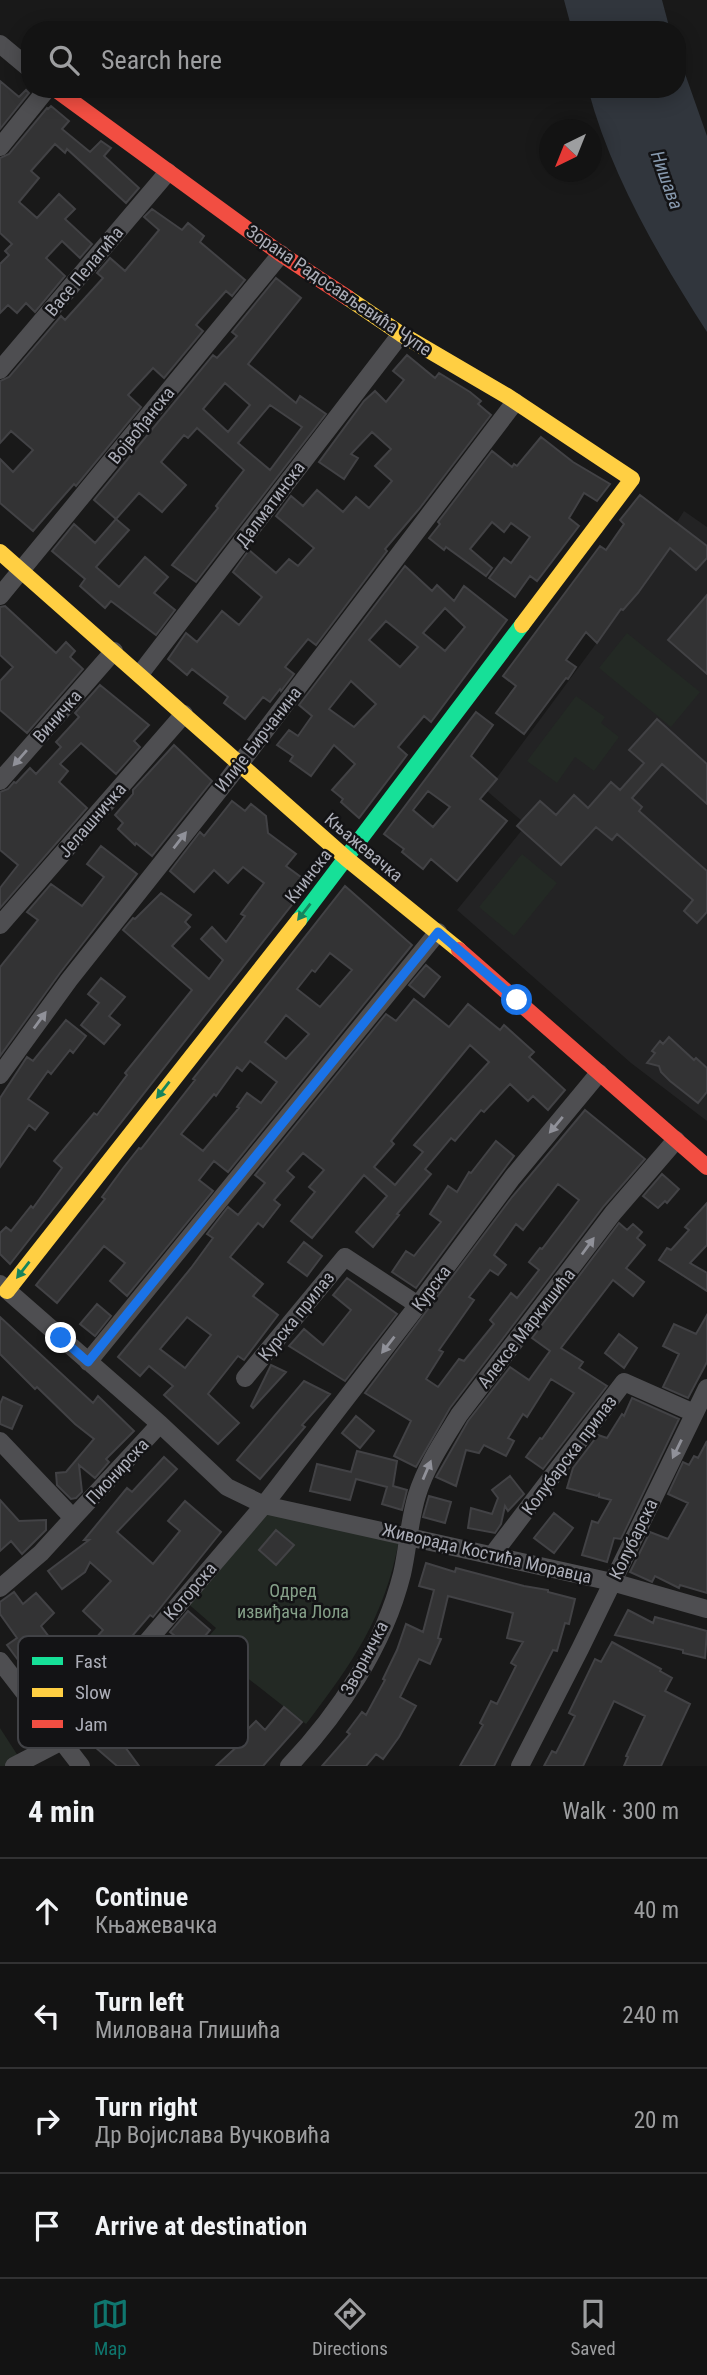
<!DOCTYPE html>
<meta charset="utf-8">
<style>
body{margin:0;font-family:"Roboto Condensed",sans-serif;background:#202021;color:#f1f3f6}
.compass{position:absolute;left:539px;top:119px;width:63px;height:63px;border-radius:50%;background:#131313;box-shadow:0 4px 18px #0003;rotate:223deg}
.stop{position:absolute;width:21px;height:21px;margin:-16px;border:5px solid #1a73e8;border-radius:50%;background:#fff}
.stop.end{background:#1a73e8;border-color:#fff;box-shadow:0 2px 7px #0008}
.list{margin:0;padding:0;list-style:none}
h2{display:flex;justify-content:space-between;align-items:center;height:91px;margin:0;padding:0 28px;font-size:30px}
h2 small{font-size:23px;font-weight:400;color:#9d9ea0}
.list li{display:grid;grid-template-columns:46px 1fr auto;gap:21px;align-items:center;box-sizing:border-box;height:105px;padding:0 28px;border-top:2px solid #323233}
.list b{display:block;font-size:26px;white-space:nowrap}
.list p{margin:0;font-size:23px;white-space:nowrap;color:#9d9ea0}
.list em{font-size:23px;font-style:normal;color:#9d9ea0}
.icon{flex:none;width:38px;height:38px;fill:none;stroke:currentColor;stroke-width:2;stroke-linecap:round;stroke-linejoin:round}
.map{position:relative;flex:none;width:707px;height:1766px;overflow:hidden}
.search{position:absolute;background:#131313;box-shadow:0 4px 18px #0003;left:21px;right:21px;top:21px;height:77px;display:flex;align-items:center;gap:18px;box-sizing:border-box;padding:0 24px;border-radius:28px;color:#9d9ea0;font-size:26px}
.sheet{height:511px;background:#131313}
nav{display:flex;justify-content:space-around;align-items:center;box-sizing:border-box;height:98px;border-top:2px solid #323233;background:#131313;font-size:19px;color:#9d9ea0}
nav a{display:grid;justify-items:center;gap:4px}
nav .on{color:#0f766e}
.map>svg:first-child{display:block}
</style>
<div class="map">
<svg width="707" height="1766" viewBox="0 0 707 1766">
<rect width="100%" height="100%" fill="#191919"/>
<path fill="#232324" d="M684,511L707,527V1121L631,1063L457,910L522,830L517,826L522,821L487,791L621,610Z"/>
<path fill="#232924" d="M627,633L700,692L671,727L599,668Z
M576,696L605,717L601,723L619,737L594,771L575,757L557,783L527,761Z
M522,854L557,883L514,936L479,907Z
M261,1509L399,1540C385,1617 352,1664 306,1724L203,1643L216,1628L185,1601Z
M0,1728L20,1759L6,1766H0Z"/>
<path fill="#31363d" d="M564,0H662L670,30H572Z
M677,51L707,136V332C659,257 611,176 588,89H677Z"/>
<path fill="#333334" stroke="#424245" stroke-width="2" fill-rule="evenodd" d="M0,81L19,97L26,90L29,93L0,129Z
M51,106L69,121L62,129L90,152L101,141L111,148L104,156L139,188L126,203L67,149L65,153L55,144L31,171L39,178L19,202L37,218L59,194L75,209L65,219L92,244L80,258L62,241L46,258L65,276L35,312L26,303L17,313L8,305L0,313V264L9,255L5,251L12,244L0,233V158L9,154L47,108L48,109Z
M152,209L182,230L188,223L204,236L200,242L245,280L232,296L226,291L196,325L203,331L164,378L153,368L128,395L141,407L76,486L74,484L33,531L0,503V459L13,472L33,450L11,431L0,443V381L9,377L61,316L65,320L103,278L97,273L110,258L125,271L159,230L144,217Z
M276,278L301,298L248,364L296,403L300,396L326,414L196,582L172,565L218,508L216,506L244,470L197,428L188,438L184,435L161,462L186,485L162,512L139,493L116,519L94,500L213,355L217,358L237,336L232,332ZM225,383L250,405L228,432L203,409ZM270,405L302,427L270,470L238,443Z
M407,355L435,378L439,373L470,392L481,401L478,404L491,415L419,509L385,549L387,551L316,645L308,639L285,667L294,674L281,691L280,689L270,702L263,697L245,719L224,703L228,697L192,669L187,675L168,659L186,633L197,642L222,611L239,625L262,597L233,572L249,550L276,573L289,559L298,566L314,548L276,516L291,496L303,506L317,490L343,512L356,497L369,508L392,481L375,466L391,449L372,432L351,454L358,458L344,479L319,462L364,401L375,391L386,402L404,380L393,371Z
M541,437L573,462L610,484L597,501L584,493L569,518L579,526L537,581L530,576L515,597L489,578L504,558L511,563L530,537L511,523L504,532L492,522L470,549L492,568L486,576L446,547L444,550L429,538L440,524L438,522L492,451L512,467L514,464L517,466Z
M640,495L707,546V558L696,570L670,548L638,593L623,610L621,609L597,643L586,632L566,660L576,667L568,679L566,678L524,734L496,713L516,686L503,676L600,546L606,550L624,524L620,520Z
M116,519L129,530L96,567L119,587L145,557L168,577L154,593L175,610L156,635L111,601L105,608L80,586L85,579L52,551L74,524L95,543Z
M405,566L432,591L437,585L454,601L464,586L507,620L431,722L424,716L398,747L407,755L359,818L341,802L343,799L332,790L355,764L334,745L311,776L290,761L293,756L277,745L289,730L298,736L312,716L299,705ZM445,608L465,627L445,651L423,633ZM386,621L418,647L400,667L369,640ZM351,681L376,704L354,727L329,709Z
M707,595V674L668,640Z
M5,606L56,653L66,642L75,651L70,657L83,669L27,733L0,710V681L13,667L0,655V607Z
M100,685L149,725L134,741L140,747L116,774L81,743L60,764L68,771L59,782L87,808L0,908V888L18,865L0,850V792L8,789L14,782L16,783L30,768L36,774L61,747L56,742L79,717L75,713Z
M476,712L493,725L471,756L497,779L480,799L507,821L457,881L431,859L423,869L402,852L404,849L384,834ZM428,791L450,807L433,827L413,810Z
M657,719L707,764V804L662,764L632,798L642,807L639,811L707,871V912L697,923L684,911L693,900L617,834L612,840L596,827L561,865L517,826L540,801L556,815L574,795L588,808L611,782L620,790L644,763L629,750Z
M174,745L212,781L152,856L136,843L135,845L118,829L123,823L115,815L133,794V790Z
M232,801L245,811L251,804L266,816L268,833L296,854L286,866L309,883L10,1264L0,1254V1233L6,1227L11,1231L31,1206L33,1208L62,1168L54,1161L94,1113L97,1115L127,1075L125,1073L192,990L123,930L133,918L135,919L161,893L191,915L185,922L190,927L172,946L209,979L223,960L201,939L212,927L226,942L245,916L241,914L264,883L243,867L228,883L214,870L194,892L170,871L200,832L204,836Z
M101,846L137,874L60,973L0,1056V967L38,920L27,912L51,884L82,906L104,877L87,864Z
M345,886L412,945L228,1172L214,1161L199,1180L213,1191L127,1296L110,1281L125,1263L104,1246L57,1303L36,1285L105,1199L102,1197L124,1167L139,1148L141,1149L195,1080L193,1079ZM330,953L352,970L320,1007L297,989L312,970L315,972ZM286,1015L309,1034L286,1059L265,1042ZM250,1061L277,1082L261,1103L247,1093L237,1107L239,1108L203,1151L181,1134L214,1094L216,1096L237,1067L242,1071Z
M426,965L440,977L424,997L409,985Z
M101,978L125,997L109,1016L120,1025L104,1044L81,1025L99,1003L88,994Z
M414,999L449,1027L468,1004L500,1030L504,1025L534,1052L529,1057L565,1090L548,1110L533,1096L528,1101L510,1084L484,1112L481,1110L455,1141L451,1138L425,1169L431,1174L397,1214L399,1215L373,1247L356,1232L387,1196L364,1175L312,1238L291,1221L315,1192L309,1187L324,1170L303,1153L287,1171L294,1177L274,1200L280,1205L263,1227L258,1223L230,1257L263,1284L253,1296L278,1315L244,1360L238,1356L208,1394L239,1423L218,1444L164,1395L173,1386L149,1366L140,1376L118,1357L191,1268L213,1238L207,1234L228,1207L238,1215L265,1183L255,1175L386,1014L396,1021ZM470,1045L489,1062L414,1145L423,1152L395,1185L374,1167L394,1144L391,1141ZM187,1317L211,1335L185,1368L160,1349Z
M66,1020L86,1036L73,1053L70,1050L51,1074L48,1071L28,1099L48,1113L35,1130L29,1125L0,1167V1098L27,1057L33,1061Z
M669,1037L694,1060L696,1058L707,1068V1092L698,1103L670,1081L661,1072L659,1066L647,1063L655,1053L652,1051L660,1041L663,1044Z
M585,1110L645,1159L604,1206L450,1408L416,1467L394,1456L411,1421L365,1393L512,1197ZM558,1184L579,1200L542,1249L540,1248L529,1262L539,1270L517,1298L511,1293L490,1320L494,1324L464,1361L459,1359L438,1387L426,1379L443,1352L439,1350L474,1300L469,1297L490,1270L498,1275L506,1265L494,1255L516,1224L523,1230Z
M496,1141L514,1156L416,1288L392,1272L406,1251L414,1256L441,1222L430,1214L448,1186L457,1192L469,1172L471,1173Z
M662,1174L679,1189L667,1203L665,1201L658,1208L643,1196Z
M707,1203V1245L690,1263L707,1273V1291L659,1260L667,1248L671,1250L689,1230L685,1227Z
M619,1223L627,1230L633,1224L642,1232L637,1238L645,1245L626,1268L644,1282L633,1296L613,1280L561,1348L583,1362L579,1368L607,1386L543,1469L526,1457L540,1438L542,1439L574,1393L551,1379L527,1417L523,1414L508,1438L514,1441L506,1456L484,1445L479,1453L466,1450L456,1486L436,1477L468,1421L510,1367L529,1380L550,1351L532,1338Z
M304,1242L322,1256L307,1276L288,1262Z
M347,1278L397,1314L345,1381L289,1346L304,1329L323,1345L351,1310L333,1295Z
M97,1304L111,1316L95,1336L80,1324Z
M707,1315V1362L688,1398L663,1387L679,1354L663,1346L674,1324L696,1334Z
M0,1317L93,1403L98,1396L134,1431L106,1459L109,1462L95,1478L79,1465L82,1492L76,1498L71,1499L57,1485L56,1473L66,1472L94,1439L75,1424L37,1387L35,1389L0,1354Z
M619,1334L637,1348L624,1368L605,1353Z
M271,1365L286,1372L253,1408L251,1406Z
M304,1381L330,1394L302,1425L305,1427L260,1479L237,1460Z
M3,1397L22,1406L12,1429L0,1424V1404Z
M632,1398L679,1419L621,1539L614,1538L607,1562L582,1555L592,1521L598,1523L611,1500L599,1497V1494L597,1496L567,1488L573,1468L598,1435L607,1438L622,1414L624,1416Z
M356,1416L374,1431L360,1448L342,1433Z
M707,1441V1593L680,1585L679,1588L655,1576L652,1582L630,1572L650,1532L668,1539L688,1503L668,1494L683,1462L689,1465L694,1456L698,1458Z
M357,1451L397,1461L393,1486L407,1490L402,1510L382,1504L387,1487L356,1479L350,1500L310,1491L317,1464L351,1472Z
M164,1457L177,1469L117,1532L153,1564L180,1531L168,1521L185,1501L221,1532L153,1617L150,1615L115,1656L90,1687L91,1689L86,1696L69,1707L46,1674L39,1680L24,1661L21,1664L7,1645L17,1638L0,1614V1602L14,1592L23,1604L36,1593L54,1613L41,1626L52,1641L46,1645L67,1671L103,1630L83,1611L111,1581L90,1562L85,1572L62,1589L48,1571L89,1540H84L127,1488L132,1492Z
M510,1476L524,1494L508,1511L505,1506L501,1524L495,1533L468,1528L471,1508L492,1514L498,1498L492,1490Z
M429,1496L451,1502L445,1523L423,1517Z
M0,1500L19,1521L46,1520V1530L22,1554L11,1541L0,1551Z
M554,1513L573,1528L554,1553L534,1538Z
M276,1530L294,1545L276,1565L259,1550Z
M426,1563L455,1572L456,1568L524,1586L548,1590V1592L575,1599L569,1624L565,1623L557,1651L553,1650L494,1766H460L483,1725L480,1723L491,1701L497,1704L516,1666L511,1663L523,1642L507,1638L513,1613L448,1596L438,1638L441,1639L430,1664L419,1659L400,1697L416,1706L399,1737L383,1759L376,1754L366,1766H322L350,1734L347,1732L362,1712L366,1715L385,1680L383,1679L397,1650L406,1624L423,1632L434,1590L419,1586Z
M628,1610L653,1623L655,1617L707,1631L705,1658L683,1653V1650L615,1635Z
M188,1611L210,1630L179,1667L192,1678L178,1695L166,1685L120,1740L139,1766H117L88,1741L150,1671L147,1668L175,1636L170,1632Z
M612,1642L661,1669L660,1671L672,1678L665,1691L690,1704L661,1766H624L628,1757L626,1756L645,1716L614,1701L583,1766H544L552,1751L556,1753L575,1716L569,1713L595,1659L601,1662Z
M284,1707L302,1722L263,1766H216L243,1741L239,1738L256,1721L265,1730Z"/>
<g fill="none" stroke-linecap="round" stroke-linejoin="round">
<path stroke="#4e4e51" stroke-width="18" d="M0,44L30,69
M0,147L47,89
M0,370L168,172
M0,596L281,254
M140,674L401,334
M0,781L114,651
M0,925L184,714
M0,1075L69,980L229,778L515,402
M0,1284L160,1424L227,1487L264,1505L612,1582L707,1609
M88,1362L438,932
M245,1378L345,1257L418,1305
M0,1441L73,1518L41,1553L0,1588
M73,1518L160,1424
M493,1554L624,1382L694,1413
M0,1661L81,1766
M14,1766L62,1741L264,1505L418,1305L512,1178L599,1073
M289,1766C339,1713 384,1646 402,1574C408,1548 409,1521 417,1495C426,1466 443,1441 459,1415L613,1213L676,1140
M520,1766L580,1649L707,1388"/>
<path stroke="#16e098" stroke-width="16" d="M299,920L522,625"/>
<path stroke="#ffcf43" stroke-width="16" d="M348,298L401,334L507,396L632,479L522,625
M0,552L347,859L459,950
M7,1291L299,920"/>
<path stroke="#f24e42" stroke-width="16" d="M55,89L281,254L348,298
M459,950L707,1167"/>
</g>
<defs><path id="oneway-solid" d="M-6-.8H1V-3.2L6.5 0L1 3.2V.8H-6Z" transform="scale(1.75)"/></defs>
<g fill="#909199">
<use href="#oneway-solid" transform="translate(20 758) rotate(131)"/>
<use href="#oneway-solid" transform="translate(180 840) rotate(-52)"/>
<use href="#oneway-solid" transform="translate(40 1020) rotate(-54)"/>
<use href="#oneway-solid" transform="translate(556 1125) rotate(130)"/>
<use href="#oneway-solid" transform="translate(588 1246) rotate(-54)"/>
<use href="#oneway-solid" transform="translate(388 1345) rotate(128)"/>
<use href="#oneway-solid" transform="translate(677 1449) rotate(116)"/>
<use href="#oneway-solid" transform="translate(427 1470) rotate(-67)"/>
</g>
<g fill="#15845d">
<use href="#oneway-solid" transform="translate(304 912) rotate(128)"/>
<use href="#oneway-solid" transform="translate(163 1090) rotate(128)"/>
<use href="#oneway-solid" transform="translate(23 1270) rotate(128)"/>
</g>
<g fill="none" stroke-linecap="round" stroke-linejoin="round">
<path stroke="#1a73e8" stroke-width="9" d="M61,1338L88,1362L438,932L517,1000"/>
</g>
<g text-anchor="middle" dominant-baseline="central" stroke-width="5" stroke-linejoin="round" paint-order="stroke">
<g font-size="18" fill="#acaeb8" stroke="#131315">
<text transform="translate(84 271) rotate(-50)">Васе Пелагића</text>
<text transform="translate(339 290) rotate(34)">Зорана Радосављевића Чупе</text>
<text transform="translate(141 425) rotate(-51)">Војвођанска</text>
<text transform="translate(270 504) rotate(-53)">Далматинска</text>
<text transform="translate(57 716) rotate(-49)">Виничка</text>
<text transform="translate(258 739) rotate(-52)">Илије Бирчанина</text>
<text transform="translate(92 820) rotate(-49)">Јелашничка</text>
<text transform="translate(364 847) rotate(40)">Књажевачка</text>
<text transform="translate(308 876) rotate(-52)">Книнска</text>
<text transform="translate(431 1288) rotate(-53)">Курска</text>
<text transform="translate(296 1316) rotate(-51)">Курска прилаз</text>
<text transform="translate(526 1328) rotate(-52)">Алексе Маркишића</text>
<text transform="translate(569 1455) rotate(-53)">Колубарска прилаз</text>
<text transform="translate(117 1471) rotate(-47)">Пионирска</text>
<text transform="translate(633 1539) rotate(-64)">Колубарска</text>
<text transform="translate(487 1553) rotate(13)">Живорада Костића Моравца</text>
<text transform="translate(190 1591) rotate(-49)">Которска</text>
<text transform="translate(364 1658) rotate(-62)">Зворничка</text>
</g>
<g font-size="18" fill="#85a089" stroke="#131315">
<text x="293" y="1590">Одред<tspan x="293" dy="21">извиђача Лола</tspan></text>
</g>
<g font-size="19" font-style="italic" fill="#8799ae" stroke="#131315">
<text transform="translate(667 180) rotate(70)">Нишава</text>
</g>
</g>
<rect x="18" y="1636" width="230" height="112" rx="10" fill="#131315" stroke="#414246" stroke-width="2"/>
<rect x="32" y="1657" width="31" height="8" fill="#16e098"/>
<rect x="32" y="1688" width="31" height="9" fill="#ffcf43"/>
<rect x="32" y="1720" width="31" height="8" fill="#f24e42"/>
<g font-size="19" fill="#acaeb8">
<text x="75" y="1668">Fast</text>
<text x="75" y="1699">Slow</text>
<text x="75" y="1731">Jam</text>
</g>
</svg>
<svg class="compass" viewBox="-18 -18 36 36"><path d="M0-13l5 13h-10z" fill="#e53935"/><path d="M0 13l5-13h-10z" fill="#9d9ea0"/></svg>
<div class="stop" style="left:517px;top:1000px"></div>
<div class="stop end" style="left:61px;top:1338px"></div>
<div class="search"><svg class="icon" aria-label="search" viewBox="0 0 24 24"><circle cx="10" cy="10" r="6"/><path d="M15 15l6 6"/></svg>Search here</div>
</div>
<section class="sheet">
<h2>4 min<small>Walk · 300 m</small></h2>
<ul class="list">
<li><svg class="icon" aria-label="ahead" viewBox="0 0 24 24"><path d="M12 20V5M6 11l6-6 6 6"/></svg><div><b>Continue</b><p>Књажевачка</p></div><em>40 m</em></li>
<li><svg class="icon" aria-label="left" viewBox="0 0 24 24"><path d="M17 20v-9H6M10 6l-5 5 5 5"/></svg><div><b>Turn left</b><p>Милована Глишића</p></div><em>240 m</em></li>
<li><svg class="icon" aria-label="right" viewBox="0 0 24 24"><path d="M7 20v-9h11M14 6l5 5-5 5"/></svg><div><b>Turn right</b><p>Др Војислава Вучковића</p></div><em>20 m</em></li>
<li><svg class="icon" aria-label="arrive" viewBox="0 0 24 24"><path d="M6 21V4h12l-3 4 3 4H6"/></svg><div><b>Arrive at destination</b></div></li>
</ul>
</section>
<nav>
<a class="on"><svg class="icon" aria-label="map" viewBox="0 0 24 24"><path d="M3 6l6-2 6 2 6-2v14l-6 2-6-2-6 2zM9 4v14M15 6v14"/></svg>Map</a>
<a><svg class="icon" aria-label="directions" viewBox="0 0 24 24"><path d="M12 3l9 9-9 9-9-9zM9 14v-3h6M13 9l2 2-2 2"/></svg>Directions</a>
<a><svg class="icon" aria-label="saved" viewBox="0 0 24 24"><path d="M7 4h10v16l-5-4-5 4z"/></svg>Saved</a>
</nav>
